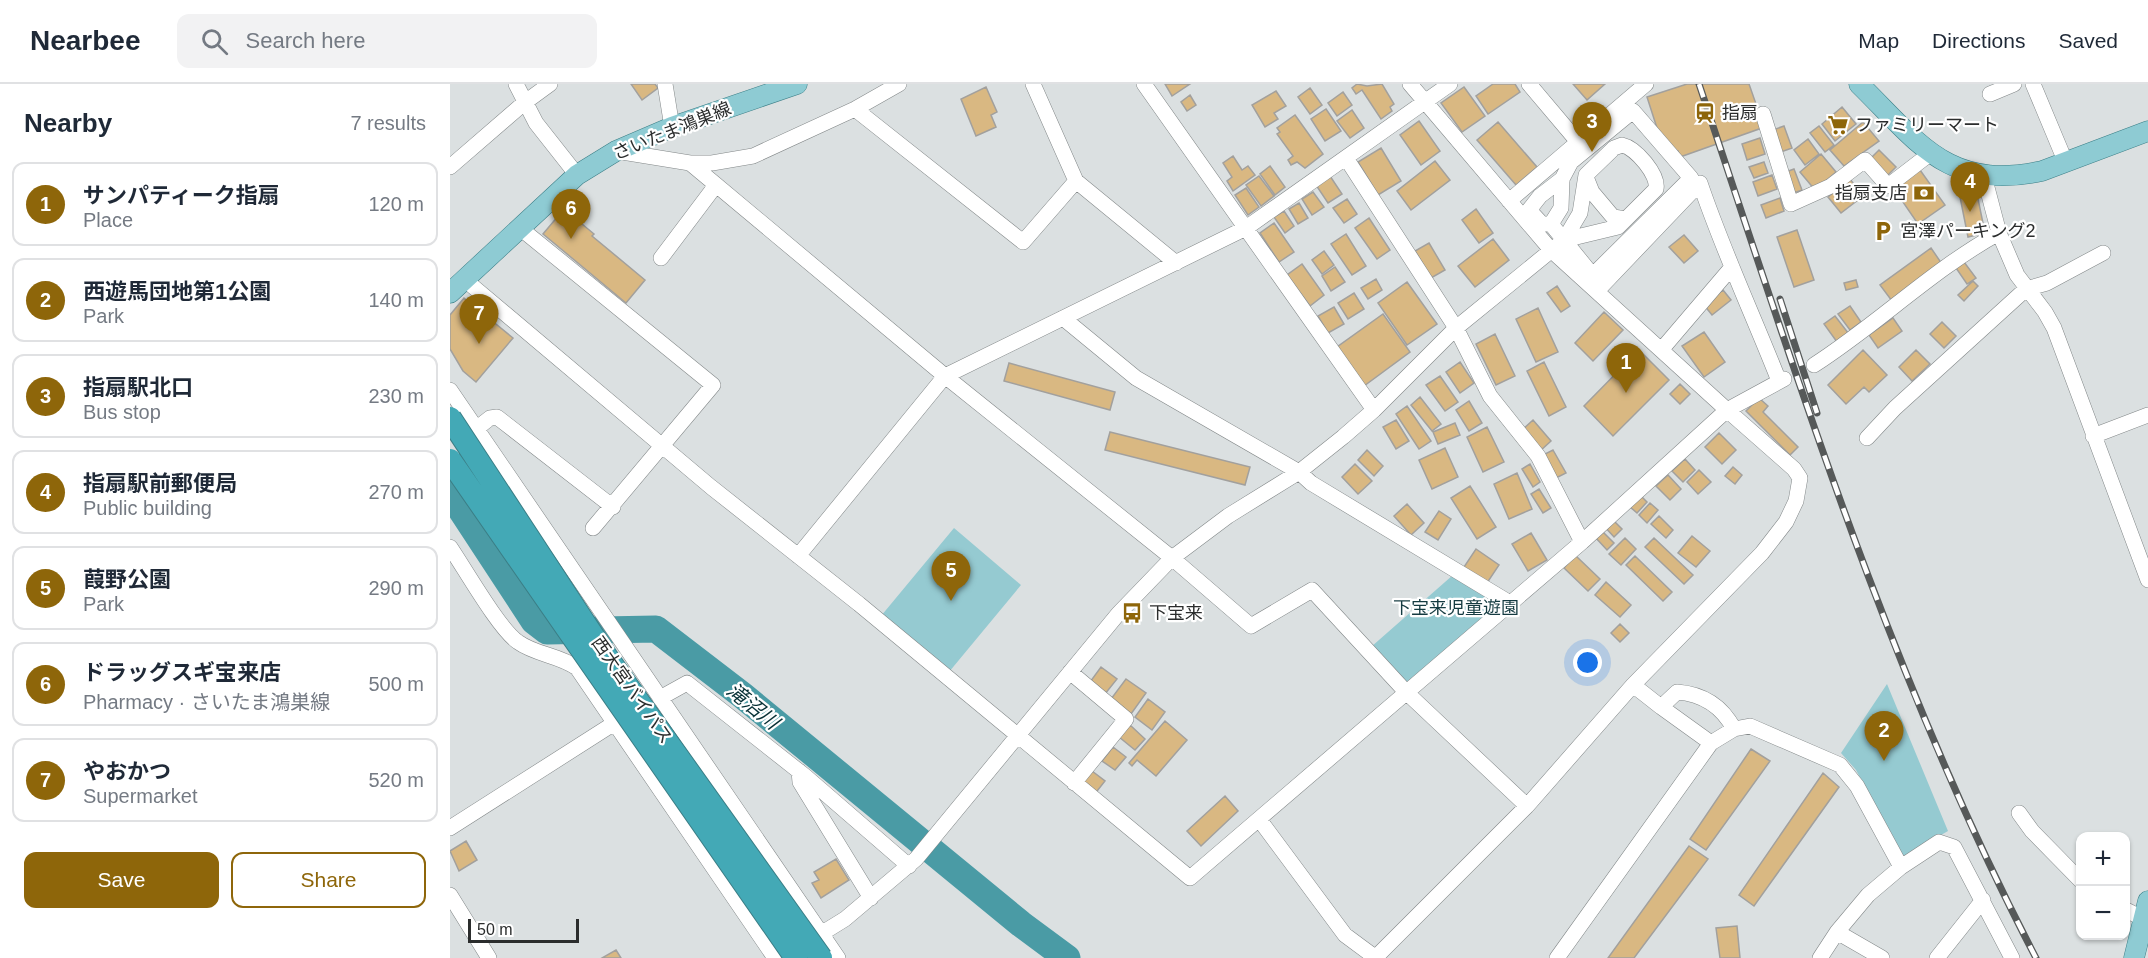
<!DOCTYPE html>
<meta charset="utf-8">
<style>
body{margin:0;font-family:Helvetica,"Noto Sans JP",sans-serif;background:#f2f2f3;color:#1f2937}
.controls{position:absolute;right:18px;bottom:18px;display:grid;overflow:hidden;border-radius:12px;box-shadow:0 2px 4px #0004}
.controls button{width:54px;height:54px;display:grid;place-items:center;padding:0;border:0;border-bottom:2px solid #e0e1e3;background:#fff;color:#1f2937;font:30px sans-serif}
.scale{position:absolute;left:18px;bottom:15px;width:111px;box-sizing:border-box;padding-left:6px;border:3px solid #2b2d2d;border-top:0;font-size:16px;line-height:21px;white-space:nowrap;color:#2b2d2d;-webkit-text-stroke:4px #fff;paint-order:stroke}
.you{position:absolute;left:1138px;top:579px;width:21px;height:21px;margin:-15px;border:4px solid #fff;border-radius:50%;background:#1a73e8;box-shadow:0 0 0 9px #1a73e833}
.badge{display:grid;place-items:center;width:39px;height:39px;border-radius:50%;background:#8e660a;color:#fff;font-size:20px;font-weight:700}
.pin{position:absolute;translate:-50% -50px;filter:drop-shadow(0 2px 3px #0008)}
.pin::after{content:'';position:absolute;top:32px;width:21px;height:18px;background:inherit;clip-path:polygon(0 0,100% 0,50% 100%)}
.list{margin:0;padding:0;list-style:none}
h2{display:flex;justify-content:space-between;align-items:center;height:78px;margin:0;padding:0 24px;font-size:26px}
h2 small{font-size:20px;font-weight:400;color:#747a83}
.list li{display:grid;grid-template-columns:39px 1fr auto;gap:18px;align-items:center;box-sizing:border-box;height:84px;margin:0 12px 12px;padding:0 12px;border:2px solid #e0e1e3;border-radius:12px}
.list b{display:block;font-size:22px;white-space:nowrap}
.list p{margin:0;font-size:20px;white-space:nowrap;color:#747a83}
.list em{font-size:20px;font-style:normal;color:#747a83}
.actions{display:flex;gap:12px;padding:18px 24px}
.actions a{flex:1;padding:14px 0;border:2px solid #8e660a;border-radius:12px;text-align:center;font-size:21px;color:#8e660a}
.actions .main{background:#8e660a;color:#fff}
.icon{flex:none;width:33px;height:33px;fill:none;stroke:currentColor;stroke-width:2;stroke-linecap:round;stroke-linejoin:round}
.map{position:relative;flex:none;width:1698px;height:874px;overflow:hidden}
header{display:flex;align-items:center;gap:36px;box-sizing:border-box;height:84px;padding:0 30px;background:#fff;border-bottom:2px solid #e0e1e3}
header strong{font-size:28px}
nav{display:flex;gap:33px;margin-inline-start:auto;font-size:21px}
.search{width:420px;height:54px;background:#f2f2f3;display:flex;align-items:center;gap:15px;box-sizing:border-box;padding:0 21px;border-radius:12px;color:#747a83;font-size:22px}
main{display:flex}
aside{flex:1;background:#fff}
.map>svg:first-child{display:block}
</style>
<header>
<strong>Nearbee</strong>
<div class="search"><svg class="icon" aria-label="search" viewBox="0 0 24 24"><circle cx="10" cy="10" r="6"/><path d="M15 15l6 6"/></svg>Search here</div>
<nav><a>Map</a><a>Directions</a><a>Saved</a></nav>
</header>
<main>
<aside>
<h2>Nearby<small>7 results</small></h2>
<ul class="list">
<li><span class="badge">1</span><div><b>サンパティーク指扇</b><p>Place</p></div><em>120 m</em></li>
<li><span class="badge">2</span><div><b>西遊馬団地第1公園</b><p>Park</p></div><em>140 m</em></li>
<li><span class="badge">3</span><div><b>指扇駅北口</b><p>Bus stop</p></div><em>230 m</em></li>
<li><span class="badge">4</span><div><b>指扇駅前郵便局</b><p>Public building</p></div><em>270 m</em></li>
<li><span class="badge">5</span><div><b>葭野公園</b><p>Park</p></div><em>290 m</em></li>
<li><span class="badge">6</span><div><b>ドラッグスギ宝来店</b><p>Pharmacy · さいたま鴻巣線</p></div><em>500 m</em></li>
<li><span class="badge">7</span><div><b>やおかつ</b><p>Supermarket</p></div><em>520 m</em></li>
</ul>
<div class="actions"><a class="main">Save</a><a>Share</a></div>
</aside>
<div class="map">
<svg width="1698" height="874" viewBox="0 0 1698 874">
<rect width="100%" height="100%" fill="#dbe0e1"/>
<path fill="#95cad1" d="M504,444L571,501L499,588L431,532Z
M1003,491L1052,520L957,600L921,563Z
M1437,600L1498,747L1453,773L1406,686L1391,669Z"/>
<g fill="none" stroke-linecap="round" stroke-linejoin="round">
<path stroke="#4a9ba5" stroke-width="27" d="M0,409L84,537L97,547L206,545L292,611L571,840L617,874"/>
</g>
<path fill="#d9b882" stroke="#a2a09d" stroke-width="1.5" d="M181,0H205L208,4L192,16Z
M715,0H740L722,12Z
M907,0L917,2L932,0L944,20L940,23L942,27L931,35L912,6L906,10L902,4Z
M1043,0H1065L1070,8L1038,30L1026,12Z
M1123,0H1155L1137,16Z
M1237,0H1299L1313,40L1309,45L1230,73L1228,67L1216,72L1197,13Z
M536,3L547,28L541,31L546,43L526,52L511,15Z
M1014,3L1035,32L1012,48L991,19Z
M860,4L872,21L860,30L848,13Z
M826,7L836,22L824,29L828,35L815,43L802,21Z
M893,8L902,21L887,32L878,19Z
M740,11L746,21L737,27L731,18Z
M1392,23L1406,40L1385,57L1372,40Z
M876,25L891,47L875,57L861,35Z
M902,26L914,44L900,54L887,37Z
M845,31L873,70L855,84L847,78L841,81L838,76L843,72L827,50L830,48L827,44Z
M969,37L990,67L971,81L950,51Z
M1048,38L1087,83L1066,101L1027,56Z
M1413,38L1429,57L1394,82L1380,66Z
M1334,42L1342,64L1328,69L1320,47Z
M1369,42L1384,61L1375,68L1360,49Z
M1310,54L1315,70L1297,76L1292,60Z
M1358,55L1369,70L1355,81L1344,66Z
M931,64L951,97L928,111L908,78Z
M1429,66L1446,83L1437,92L1420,75Z
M1371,70L1386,88L1365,106L1350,88Z
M783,72L792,86L798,82L805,91L783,107L777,97L782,93L773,79Z
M985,77L1000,96L961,126L947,107Z
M1314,78L1318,89L1304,94L1299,83Z
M820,82L835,103L825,111L810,90Z
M1344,85L1352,106L1341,110L1333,89Z
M1470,86L1495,121L1468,140L1444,105Z
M1322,91L1327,105L1308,112L1303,98Z
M809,92L824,112L811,122L796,101Z
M880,92L892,110L878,119L866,101Z
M1400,95L1413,112L1391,129L1378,113Z
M796,104L809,123L798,131L785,111Z
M863,108L874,123L862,131L852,115Z
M1527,110L1535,149L1518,153L1510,113Z
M1330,114L1334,127L1316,134L1311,121Z
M897,115L907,130L894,139L883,124Z
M849,119L858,134L848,140L839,125Z
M114,125L144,150L142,152L195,196L176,219L93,150Z
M1026,125L1043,149L1029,159L1012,136Z
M834,127L844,142L835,149L824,133Z
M919,134L940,166L927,175L905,144Z
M824,139L844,168L829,178L810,149Z
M1347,146L1364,196L1344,203L1327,153Z
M896,150L916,182L902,191L881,160Z
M1234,151L1248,167L1234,179L1219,163Z
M1043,155L1059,176L1025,203L1008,182Z
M979,159L995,186L981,194L965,167Z
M1481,164L1492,180L1442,217L1430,201Z
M874,167L884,181L872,190L862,176Z
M1514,178L1526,194L1517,200L1506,184Z
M852,180L874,211L860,222L837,191Z
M885,183L895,198L881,207L872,192Z
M926,195L932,206L918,215L911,204Z
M1406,196L1408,203L1396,206L1394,199Z
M1523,197L1528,202L1514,217L1508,211Z
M957,198L987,240L957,261L928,219Z
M1107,202L1120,222L1111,228L1097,209Z
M1273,206L1281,216L1262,231L1254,221Z
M904,209L914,225L898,235L888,219Z
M14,214L63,254L26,298L13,287L0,265V231Z
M1400,222L1411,238L1400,246L1388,230Z
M884,223L894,240L878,249L868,232Z
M1088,224L1108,268L1086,278L1066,235Z
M1154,228L1173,246L1143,277L1125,259Z
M933,230L960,268L914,302L887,263Z
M1385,232L1399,250L1387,258L1374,240Z
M1443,234L1452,247L1428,264L1419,251Z
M1492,238L1506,252L1494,264L1480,250Z
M1254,248L1275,278L1254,293L1232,262Z
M1045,250L1065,292L1046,301L1026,260Z
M1189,266L1219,296L1163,352L1134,322Z
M1413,266L1437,291L1419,308L1414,303L1396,320L1378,301Z
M1466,266L1480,280L1462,297L1449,283Z
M1010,278L1024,299L1010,309L996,288Z
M1094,278L1116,323L1099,332L1077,287Z
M559,279L665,308L660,326L554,297Z
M990,292L1008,318L995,327L976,301Z
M1230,300L1240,310L1230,320L1220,310Z
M970,313L991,340L982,347L961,321Z
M1309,314L1318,322L1313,328L1348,363L1340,371L1296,327Z
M1019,317L1032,339L1019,347L1006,326Z
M957,322L981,357L969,365L946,330Z
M946,336L959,357L946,365L933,343Z
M1083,336L1101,357L1089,368L1071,347Z
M1005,339L1010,351L988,360L983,348Z
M1037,343L1054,378L1033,388L1017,353Z
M660,348L800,383L795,401L655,366Z
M1269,349L1286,366L1272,380L1255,363Z
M995,364L1008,393L982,405L969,376Z
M917,366L933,382L924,392L908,376Z
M1103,366L1116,389L1106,394L1093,371Z
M1235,375L1245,386L1233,398L1222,387Z
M905,380L922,397L908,410L892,393Z
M1080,380L1090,398L1083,403L1072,385Z
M1283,383L1292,391L1285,400L1275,392Z
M1249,386L1261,398L1248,410L1237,398Z
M1067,389L1082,425L1059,435L1044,400Z
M1218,391L1231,405L1220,416L1206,402Z
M1020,402L1046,443L1027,455L1001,414Z
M1089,405L1101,424L1093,429L1081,410Z
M1190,411L1197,418L1187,429L1179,422Z
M1200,419L1208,426L1197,439L1189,431Z
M957,420L974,439L961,451L944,432Z
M989,427L1001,435L988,456L975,448Z
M1209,432L1223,446L1216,454L1201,440Z
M1162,435L1172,445L1164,453L1154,442Z
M1152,447L1164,459L1157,466L1145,453Z
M1081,449L1097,476L1078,487L1062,460Z
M1242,452L1260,467L1246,483L1228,469Z
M1175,454L1186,465L1171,481L1159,470Z
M1204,454L1243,491L1234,500L1195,463Z
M1026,465L1049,481L1037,499L1014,483Z
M1125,471L1150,495L1138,507L1114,484Z
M1185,472L1222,508L1213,517L1176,481Z
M1156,498L1181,521L1170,533L1145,511Z
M1170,540L1179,549L1170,558L1161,549Z
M651,583L667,595L655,610L640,598Z
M676,595L696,609L681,630L661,615Z
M698,615L715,628L702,646L685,633Z
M715,637L737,656L706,692L687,676L682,682L679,679Z
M680,641L695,655L685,666L669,653Z
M663,663L676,673L665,686L652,677Z
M1301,665L1320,677L1256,766L1240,755Z
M642,687L655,697L644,711L631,700Z
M1373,689L1389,703L1304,822L1289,811Z
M775,712L788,727L751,762L737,747Z
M16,757L27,776L9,787L0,767Z
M1239,762L1258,775L1184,874H1158Z
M386,775L399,796L371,814L362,799L369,796L364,788Z
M1287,842L1290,874H1270L1266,844Z
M166,866L171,874H152Z"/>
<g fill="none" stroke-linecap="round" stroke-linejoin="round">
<g stroke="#828788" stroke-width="16">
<path id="minor" d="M66,0L86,39L127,91
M215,0L222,43
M583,0L626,97L726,179
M694,0L924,326
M1079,0L1128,58
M1583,0L1616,79
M1540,10L1564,0
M405,25L573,158L626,97
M1313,30L1341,120L1381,102L1415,76L1438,102L1481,69
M166,67L240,79L495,292L722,474L801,542L862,506L956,608L1077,722
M896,74L1006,244L1040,312L1088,372L1132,458
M240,79H262L303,72L405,25L449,0
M0,83L74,19L100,0
M1136,93L1142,108L1163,133L1176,135
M1059,117L1196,0
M1079,126L1090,112L1112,95L1121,78L1183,27L1241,94L1143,191
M1080,127L1092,140H1101L1148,198
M1101,140L1111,124L1112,95
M70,144L263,301L143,444
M1549,149L1567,191L1595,228L1604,244L1698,496
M211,174L266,101
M14,195L261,403L409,520L740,794L1132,458L1277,326L1101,166L960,0
M1147,207L1250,99C1273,167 1303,231 1329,297
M613,234L686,294L849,388L861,399L1060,519
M1212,265L1282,183
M1364,281C1428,240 1483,185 1549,149L1534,92
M0,306L388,874
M26,345L40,334L47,333L163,423
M1643,352L1698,331
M1417,354L1445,324L1576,205L1597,199L1653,169
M0,463C15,485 49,545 68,558C86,571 109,571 127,584L325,874
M348,472L495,292L796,144L1000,0
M620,588L676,635L624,699
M1183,601L1211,623
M210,614L237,599L355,692L459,782
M1261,659L1211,623L1227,608C1253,610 1272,622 1284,645
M349,687L350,698L421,814
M1569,729L1582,747L1630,796
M809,735L895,851L926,874
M0,744L163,640
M0,811L39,874
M1676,826L1698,837
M353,861L395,835L466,775L668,530L722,474L778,432L849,388L893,353L924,326L1006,244L1114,156L1130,129L1136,91L1164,64L1172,61C1186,64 1209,91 1206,105L1168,143L1114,156
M925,874L1077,722L1183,601L1312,469L1336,438L1346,417L1350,394L1344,385L1277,326L1334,295
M1107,874L1261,659L1284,645L1300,642L1390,681L1407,702L1451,783L1489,758L1504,763L1562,874
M1370,874L1387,848
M1432,874L1387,848L1418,811L1451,783
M1487,874L1533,816"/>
</g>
<g stroke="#3b7e86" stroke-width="21">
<path id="major" d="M1409,0C1470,60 1498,107 1592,87L1698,47
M0,209L127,91L166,67L222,43L347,0
M1684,874L1698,817"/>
</g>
<use href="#minor" stroke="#fff" stroke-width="15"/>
<use href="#major" stroke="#8ecbd3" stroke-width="20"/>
<g stroke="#565959" stroke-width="7">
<path id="rail" d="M1249,0C1348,296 1441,596 1586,874
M1330,215L1367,329"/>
</g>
<use href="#rail" stroke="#fff" stroke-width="4.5" stroke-dasharray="14" stroke-linecap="butt"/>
<g stroke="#3b7e86" stroke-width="24" stroke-linecap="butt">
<path id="highway-bridge" d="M0,334L158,575L371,874
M0,376L346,874"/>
</g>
<use href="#highway-bridge" stroke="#43a9b6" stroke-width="22"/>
</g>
<defs>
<g id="station-bare" transform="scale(1.62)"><path d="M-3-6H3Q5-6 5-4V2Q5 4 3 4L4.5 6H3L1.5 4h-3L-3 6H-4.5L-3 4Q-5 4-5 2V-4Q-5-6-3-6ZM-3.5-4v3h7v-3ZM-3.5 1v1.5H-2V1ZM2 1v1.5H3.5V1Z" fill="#8e660a" stroke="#fff" stroke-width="2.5" paint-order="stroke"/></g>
<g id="supermarket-bare" transform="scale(1.62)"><path d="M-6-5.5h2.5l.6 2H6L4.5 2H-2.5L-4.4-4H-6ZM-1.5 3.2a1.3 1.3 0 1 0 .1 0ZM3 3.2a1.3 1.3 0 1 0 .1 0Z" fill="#8e660a" stroke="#fff" stroke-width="2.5" paint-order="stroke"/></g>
<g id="bank-bare" transform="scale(1.62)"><path d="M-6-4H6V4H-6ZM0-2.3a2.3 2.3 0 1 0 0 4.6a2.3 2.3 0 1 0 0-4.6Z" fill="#8e660a" stroke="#fff" stroke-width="2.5" paint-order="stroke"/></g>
<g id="parking-bare" transform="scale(1.62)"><path d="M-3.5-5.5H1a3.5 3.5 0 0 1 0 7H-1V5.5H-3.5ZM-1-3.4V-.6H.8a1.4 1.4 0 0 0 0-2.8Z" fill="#8e660a" stroke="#fff" stroke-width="2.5" paint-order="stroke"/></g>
<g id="bus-bare" transform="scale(1.62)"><path d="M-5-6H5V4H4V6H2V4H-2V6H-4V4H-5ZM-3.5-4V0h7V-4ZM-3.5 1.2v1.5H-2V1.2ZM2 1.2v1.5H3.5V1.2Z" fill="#8e660a" stroke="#fff" stroke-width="2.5" paint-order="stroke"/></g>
</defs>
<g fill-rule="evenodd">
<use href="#station-bare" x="1255" y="29"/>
<use href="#supermarket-bare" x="1388" y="41"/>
<use href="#bank-bare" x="1474" y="109"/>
<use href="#parking-bare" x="1433" y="147"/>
<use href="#bus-bare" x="682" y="529"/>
</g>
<g text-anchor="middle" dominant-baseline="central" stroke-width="4.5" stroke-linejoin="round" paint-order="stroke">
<g font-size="18" fill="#2b2d2d" stroke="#fff" text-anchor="start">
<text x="1272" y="29">指扇</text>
<text x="1405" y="41">ファミリーマート</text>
<text x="1457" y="109" text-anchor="end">指扇支店</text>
<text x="1450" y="147">宮澤パーキング2</text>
<text x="699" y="529">下宝来</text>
</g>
<g font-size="18" fill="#2b2d2d" stroke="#fff">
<text transform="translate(222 47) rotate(-22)">さいたま鴻巣線</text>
<text transform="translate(182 606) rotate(55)">西大宮バイパス</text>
</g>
<g font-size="18" fill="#153b41" stroke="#fff">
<text x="1006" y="524">下宝来児童遊園</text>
</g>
<g font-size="20" font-style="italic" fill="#073035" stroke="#fff">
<text transform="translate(303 622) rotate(39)">滝沼川</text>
</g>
</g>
</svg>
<div class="controls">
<button>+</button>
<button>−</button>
</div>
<div class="scale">50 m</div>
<div class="you"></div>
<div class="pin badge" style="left:1176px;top:309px">1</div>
<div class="pin badge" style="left:1434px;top:677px">2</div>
<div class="pin badge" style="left:1142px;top:68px">3</div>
<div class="pin badge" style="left:1520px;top:128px">4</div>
<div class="pin badge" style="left:501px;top:517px">5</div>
<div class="pin badge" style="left:121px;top:155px">6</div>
<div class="pin badge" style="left:29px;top:260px">7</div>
</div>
</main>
